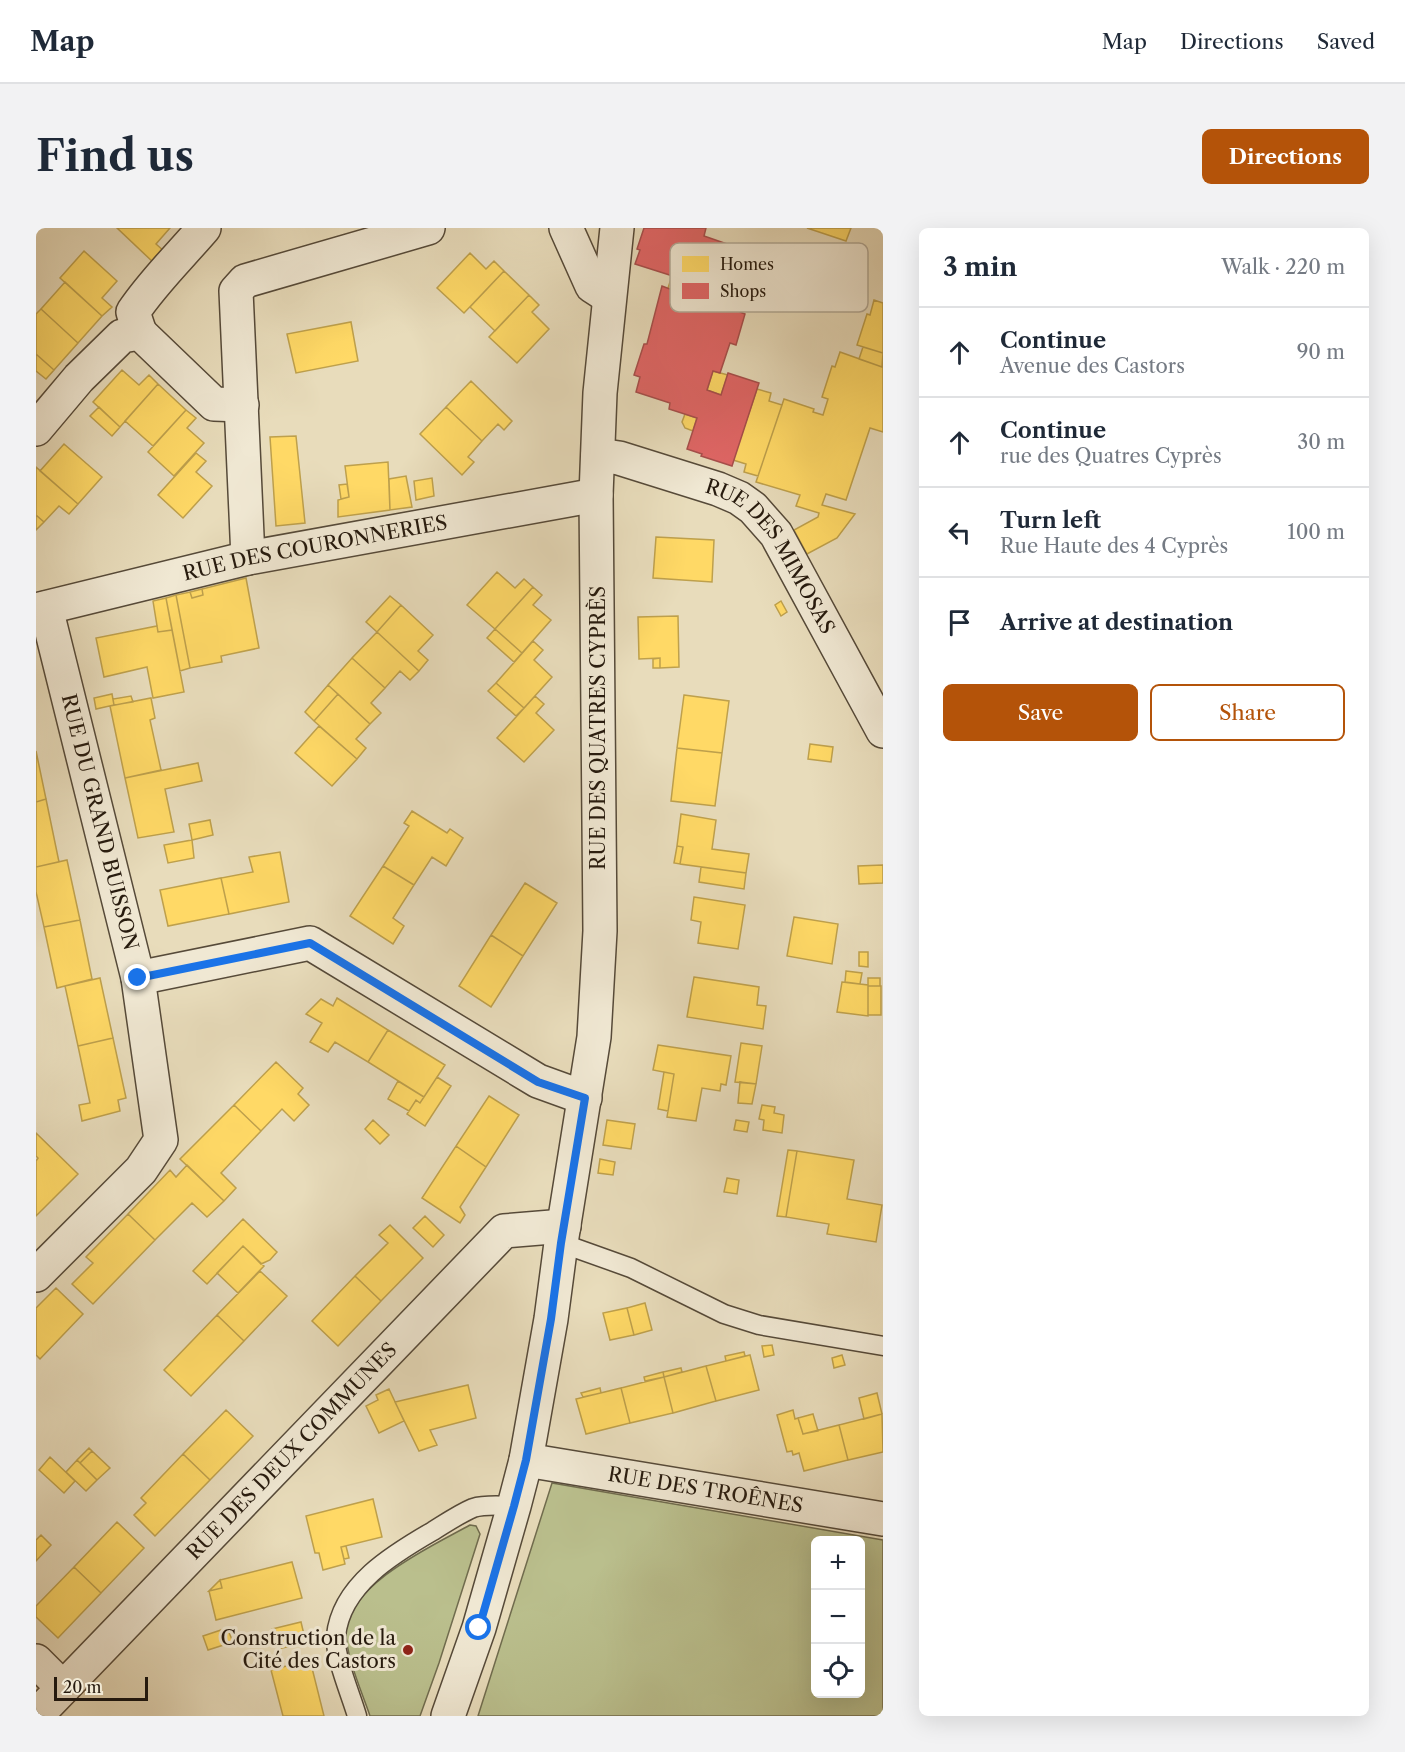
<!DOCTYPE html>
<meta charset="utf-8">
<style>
body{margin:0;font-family:"Libre Caslon Text",serif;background:#f2f2f3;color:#1f2937}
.controls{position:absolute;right:18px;bottom:18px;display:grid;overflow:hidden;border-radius:9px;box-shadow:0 6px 24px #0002}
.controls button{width:54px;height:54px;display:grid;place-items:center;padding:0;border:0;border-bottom:2px solid #e0e1e3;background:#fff;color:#1f2937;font:30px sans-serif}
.scale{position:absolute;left:18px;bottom:15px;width:94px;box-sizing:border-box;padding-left:6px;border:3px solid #261a0e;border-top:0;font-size:16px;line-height:21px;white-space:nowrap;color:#261a0e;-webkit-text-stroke:4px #f0e8d3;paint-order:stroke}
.stop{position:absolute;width:18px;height:18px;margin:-14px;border:4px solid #1a73e8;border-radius:50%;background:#fff}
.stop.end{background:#1a73e8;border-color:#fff;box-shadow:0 2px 6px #0008}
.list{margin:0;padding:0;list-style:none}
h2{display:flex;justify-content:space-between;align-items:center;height:78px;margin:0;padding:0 24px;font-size:26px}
h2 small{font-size:20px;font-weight:400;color:#747a83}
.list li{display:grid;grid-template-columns:39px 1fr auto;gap:18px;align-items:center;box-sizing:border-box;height:90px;padding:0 24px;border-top:2px solid #e0e1e3}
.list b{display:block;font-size:22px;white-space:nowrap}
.list p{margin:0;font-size:20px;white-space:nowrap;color:#747a83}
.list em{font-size:20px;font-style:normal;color:#747a83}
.actions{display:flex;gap:12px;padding:18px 24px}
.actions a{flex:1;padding:14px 0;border:2px solid #b45309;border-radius:9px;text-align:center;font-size:21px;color:#b45309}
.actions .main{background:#b45309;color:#fff}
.icon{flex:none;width:33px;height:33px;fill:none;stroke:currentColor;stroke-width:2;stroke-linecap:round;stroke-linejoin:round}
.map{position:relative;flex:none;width:847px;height:1488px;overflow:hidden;border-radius:9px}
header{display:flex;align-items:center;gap:36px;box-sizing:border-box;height:84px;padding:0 30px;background:#fff;border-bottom:2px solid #e0e1e3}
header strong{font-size:28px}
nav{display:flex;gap:33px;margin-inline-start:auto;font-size:21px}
.intro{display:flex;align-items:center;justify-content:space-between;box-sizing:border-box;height:144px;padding:0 36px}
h1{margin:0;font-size:42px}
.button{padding:15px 27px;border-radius:9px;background:#b45309;color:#fff;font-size:21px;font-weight:700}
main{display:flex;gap:36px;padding:0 36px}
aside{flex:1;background:#fff;border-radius:9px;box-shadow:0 6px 24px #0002}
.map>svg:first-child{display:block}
</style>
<header>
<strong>Map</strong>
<nav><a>Map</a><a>Directions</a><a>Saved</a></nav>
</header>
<div class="intro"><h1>Find us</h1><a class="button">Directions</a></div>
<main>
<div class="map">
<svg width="847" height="1488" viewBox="0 0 847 1488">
<rect width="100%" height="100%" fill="#e8dcbb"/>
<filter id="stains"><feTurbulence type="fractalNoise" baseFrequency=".00333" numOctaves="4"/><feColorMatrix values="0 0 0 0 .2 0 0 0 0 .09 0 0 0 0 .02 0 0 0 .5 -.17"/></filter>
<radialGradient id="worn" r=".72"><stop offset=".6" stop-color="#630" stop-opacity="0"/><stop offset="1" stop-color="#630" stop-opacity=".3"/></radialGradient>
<path fill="#babf8d" stroke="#706c4e" stroke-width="1.5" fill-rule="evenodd" d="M516,1255L847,1312V1488H442ZM824,1312V1466H780V1312Z
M434,1297L440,1298L444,1306L403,1435L384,1488H334C326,1464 310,1429 310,1404C312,1356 398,1317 434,1297Z"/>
<path fill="#ffd966" stroke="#bea04c" stroke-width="1.5" d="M81,0H134L120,16L129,24L119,36Z
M771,0H815L810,13Z
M48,23L81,53L66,70L76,79L66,88L24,50Z
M434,25L450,41L458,33L468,43L428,85L401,60Z
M468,43L493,67L459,103L434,79Z
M636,48L643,50L639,63L632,60Z
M29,54L66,88L42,115L5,81Z
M493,67L503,77L496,84L513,101L481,135L453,109Z
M838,72L847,75V125L821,117L831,86L834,87Z
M5,81L42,115L18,142L0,126V86Z
M315,94L322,133L260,145L251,106Z
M827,119L847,125L846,139L823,131Z
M804,124L846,139L847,136V204L834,200L810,272L790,266L786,277L819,286L801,310L771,326L758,302L782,289L783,285L760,278L764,267L720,254L748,171L778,181L777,184L787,187L792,171L786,169L796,138L799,139Z
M0,126L18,142L10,151L0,143Z
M86,142L103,157L113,147L122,156L84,199L57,174Z
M677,143L692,147L685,167L671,162Z
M435,153L476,193L468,202L462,196L446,213L410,179Z
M122,156L150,182L117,218L89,193Z
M721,161L735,165L733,173L746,177L722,248L708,244L710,236L697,232Z
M63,179L84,199L76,208L54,188Z
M410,179L446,213L432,229L438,234L426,247L384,206Z
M150,182L160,190L151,200L168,215L138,248L112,224Z
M649,186L661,190L657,203L649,200L646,194Z
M260,208L269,295L240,298L234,209Z
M28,216L66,249L42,276L4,243Z
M160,225L170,233L160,244L176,258L147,290L122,267Z
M352,234L354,282L302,289V272L313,269L309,238Z
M0,239L42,276L33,286L23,278L8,294L0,287Z
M370,248L376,279L354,282L353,251Z
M396,250L398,268L380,272L378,253Z
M311,256L313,269L305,271L303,257Z
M0,287L8,294L0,302Z
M620,309L678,312L676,354L617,350Z
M461,344L479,360L488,351L497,359L459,401L431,377Z
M210,350L223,420L185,428L186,434L154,440L140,367L154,364L156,370L167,367L166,361Z
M497,359L506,367L497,377L515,392L486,425L459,401Z
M166,361L167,367L156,370L154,364Z
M140,367L154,440L144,443L130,370Z
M354,368L365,377L341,404L330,394Z
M130,370L136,402L122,404L117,373Z
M745,373L751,384L745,388L739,377Z
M365,377L397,407L382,423L392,432L383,443L341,404Z
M642,388L643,439L624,440V430L603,431L602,389Z
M121,398L122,404L136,402L148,464L117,470L111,439L68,449L60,410Z
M459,401L486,425L478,434L451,410Z
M341,404L383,443L374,452L364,443L349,460L316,430Z
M497,413L507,422L498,432L516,449L488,480L460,455Z
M316,430L349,460L335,475L345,485L334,496L292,457Z
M624,430V440H617V431Z
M460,455L488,480L480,488L452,463Z
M292,457L302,466L278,493L269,484Z
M76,466L78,477L60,481L58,470Z
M302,466L334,496L320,511L330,520L321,531L278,493Z
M648,467L693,473L686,525L641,520Z
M95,468L97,474L78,477L77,471Z
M499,468L508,476L500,485L518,502L488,534L461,510Z
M115,470L119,490L114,492L125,542L89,550L74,478Z
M283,498L321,531L296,558L259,525Z
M774,516L797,519L795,534L772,531Z
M641,520L686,525L679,578L635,573Z
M0,523L10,571L0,574Z
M162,535L166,553L129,561L138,604L102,610L89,550Z
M10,571L23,634L0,639V574Z
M376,583L411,605L414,601L427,610L410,638L396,629L378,657L347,638L373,598L368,595Z
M645,586L680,592L676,621L713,626L710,645L644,636L647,619L641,618Z
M174,592L177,607L156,612L153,596Z
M156,612L158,630L132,635L128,617Z
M641,618L647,619L644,636L638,635Z
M244,624L253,674L193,686L185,650L217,644L213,629Z
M31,632L44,692L8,699L0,664V639Z
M847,637V655L823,656L822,638Z
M347,638L378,657L357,690L368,698L357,716L314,688Z
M665,639L710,645L708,661L663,654Z
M185,650L193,686L132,698L124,662Z
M489,655L521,675L487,728L455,707Z
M658,669L709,677L702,721L662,715L665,694L655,692Z
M758,689L802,696L796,736L751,728Z
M44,692L56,751L21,760L8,699Z
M455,707L487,728L455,779L423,758Z
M823,724H832V739L823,738Z
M810,743L826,745L824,756L809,754Z
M658,749L723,759L721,777L730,778L727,801L651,789Z
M64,750L77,810L42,818L29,758Z
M832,750H844V758H832Z
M806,754L832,757V788L801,784Z
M832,758H845V787H832Z
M301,770L352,802L332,834L299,814L292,824L274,814L286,795L270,786L285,771L297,778Z
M352,802L409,837L388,869L332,834Z
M77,810L90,870L82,872L84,883L46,893L43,877L54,875L42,818Z
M705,815L726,818L720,856L699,854Z
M622,817L695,828L690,857L685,856L684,863L666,860L660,893L631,889L638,846L617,842Z
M240,834L267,860L262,866L273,877L258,893L246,881L225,903L198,877Z
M628,844L638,846L632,883L622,881Z
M401,849L415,858L389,898L371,886L380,872L384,875Z
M362,853L388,869L384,875L380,872L373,883L352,871Z
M704,854L720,856L716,876L702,875Z
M453,868L483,887L450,939L420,918Z
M198,877L225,903L185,945L200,960L188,973L144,931Z
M726,877L739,879L738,885L748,887L746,905L727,902L728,892L723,891Z
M337,892L353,907L344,916L329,901Z
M571,892L599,896L595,921L567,917Z
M700,892L713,894L711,904L698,902Z
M0,905L42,946L0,988V933L2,930L0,928Z
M420,918L450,939L424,979L429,987L424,995L386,970Z
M752,922L761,923L750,989L741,988Z
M761,923L818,932L811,971L846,977L840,1014L791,1006L793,996L750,989Z
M564,931L579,934L577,947L562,945Z
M151,937L188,973L171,989L156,975L119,1012L92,986L134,942L140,949Z
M691,950L703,952L701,966L688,964Z
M92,986L119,1012L57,1076L36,1056L57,1035L50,1029Z
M389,988L408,1007L397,1019L377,1000Z
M207,991L241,1024L234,1032L225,1036L207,1018L171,1056L157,1043Z
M354,997L387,1030L345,1073L319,1048L352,1015L343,1007Z
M207,1018L228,1038L202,1065L181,1045Z
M224,1043L251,1068L208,1113L181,1087Z
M319,1048L345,1073L302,1118L276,1093Z
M20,1060L47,1086L4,1131L0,1127V1080Z
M609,1075L616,1102L598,1107L591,1080Z
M591,1080L598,1107L574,1112L567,1085Z
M181,1087L208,1113L155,1168L128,1142Z
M736,1117L738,1127L728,1129L726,1118Z
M708,1124L709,1128L690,1133L689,1128Z
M714,1127L723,1162L680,1173L670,1138Z
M806,1127L809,1137L798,1140L796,1130Z
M670,1138L680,1173L637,1185L628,1149Z
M645,1140L646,1144L628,1149L627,1144Z
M627,1144L628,1149L609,1153L608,1149Z
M628,1149L637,1185L594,1195L585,1160Z
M432,1157L440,1190L394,1202L401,1217L383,1223L359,1174Z
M564,1160L565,1165L547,1169L545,1165Z
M585,1160L594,1195L550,1206L540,1171Z
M353,1161L368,1193L343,1205L330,1178L342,1172L340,1167Z
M841,1165L846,1186L828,1191L823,1170Z
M190,1182L217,1208L174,1252L147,1226Z
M757,1182L759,1191L762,1190L767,1206L803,1197L812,1232L768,1243L763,1225L757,1227L756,1223L751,1224L741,1187Z
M777,1186L782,1203L767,1206L762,1190Z
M846,1186L847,1224L812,1232L803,1197Z
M53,1220L56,1223L44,1235L41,1232Z
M56,1223L74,1240L61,1252L44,1235Z
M147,1226L174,1252L119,1308L98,1287L110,1275L105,1270Z
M14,1229L39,1253L28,1265L3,1242Z
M41,1232L61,1252L50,1263L30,1244Z
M337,1271L346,1309L305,1319L309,1336L287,1342L283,1325H279L270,1288Z
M81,1294L108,1320L65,1365L38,1339Z
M5,1307L15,1317L0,1333V1312Z
M310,1318L313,1330L308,1331L305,1319Z
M256,1334L266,1370L180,1392L173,1363L186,1360L184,1352Z
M38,1339L65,1365L22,1410L0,1389V1378Z
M184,1352L186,1360L173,1363Z
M265,1394L270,1415L241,1421L236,1401Z
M191,1400L197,1414L172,1422L167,1408Z
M274,1432L288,1488H247L235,1442Z"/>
<path fill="#e06666" stroke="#a84f4c" stroke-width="1.5" d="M608,0H670L668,8L694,17L685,48L682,47L679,60L708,69L704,84L709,86L700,117L694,115L684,145L677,143L671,162L685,167L692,145L723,155L696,238L665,228L666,226L651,221L661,190L633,181L634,175L600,164L604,149L598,147L608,116H611L626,58L639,63L643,50L599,36L604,22L601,21Z"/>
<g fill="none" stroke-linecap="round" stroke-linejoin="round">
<g stroke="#564a39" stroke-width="21">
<path id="service" d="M525,1015L595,1040L688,1086L723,1097L847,1118
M321,1488C315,1467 298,1428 300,1408C305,1357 357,1326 397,1303C410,1295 423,1286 437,1280C450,1276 465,1278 478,1278"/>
</g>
<g stroke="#564a39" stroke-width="36">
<g id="minor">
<path d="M530,0L556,58L573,69"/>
<path d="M104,105L97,84C117,54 144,28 168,0"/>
<path d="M0,201L43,150L86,108L104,105L178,176L206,177"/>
<path id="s1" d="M562,227L583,230L682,261L703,270L717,280L740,306L847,503"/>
<path d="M212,330L200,63L209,53L392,0"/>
<path id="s2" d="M0,382L212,330L560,267"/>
<path d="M102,750L274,715L502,853L549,870"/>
<path d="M0,1047L105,942L125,912L102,750L10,380"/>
<path id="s3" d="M490,1232L847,1291"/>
<path d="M0,1433L27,1460"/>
<path id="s4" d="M0,1488L468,1003L528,998"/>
<path d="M412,1488L443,1400L478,1278L490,1232L515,1091L525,1015L558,809L564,703L560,267L564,165L581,0"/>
</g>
</g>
<use href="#service" stroke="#f0e8d3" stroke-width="18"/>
<use href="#minor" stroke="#f0e8d3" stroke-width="33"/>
</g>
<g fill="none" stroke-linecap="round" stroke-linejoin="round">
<path stroke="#1a73e8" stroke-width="8" d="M102,750L274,715L502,854L549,870L525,1015L515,1091L490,1232L478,1278L443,1400"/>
</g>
<circle fill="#8f2418" stroke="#f0e8d3" stroke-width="2" cx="372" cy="1422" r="6"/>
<g text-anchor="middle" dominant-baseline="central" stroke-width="6" stroke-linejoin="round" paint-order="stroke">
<g font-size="20" fill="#261a0e" stroke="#f0e8d3">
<text stroke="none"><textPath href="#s2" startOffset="286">RUE DES COURONNERIES</textPath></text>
<text stroke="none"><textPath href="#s1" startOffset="212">RUE DES MIMOSAS</textPath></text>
<text transform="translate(562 500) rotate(-90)">RUE DES QUATRES CYPRÈS</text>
<text transform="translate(64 594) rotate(76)">RUE DU GRAND BUISSON</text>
<text stroke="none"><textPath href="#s4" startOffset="368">RUE DES DEUX COMMUNES</textPath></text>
<text stroke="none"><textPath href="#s3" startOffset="182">RUE DES TROÊNES</textPath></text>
</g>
<g font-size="20" fill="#261a0e" stroke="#f0e8d3" text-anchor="end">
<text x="360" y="1410">Construction de la<tspan x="360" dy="23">Cité des Castors</tspan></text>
</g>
</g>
<rect x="634" y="15" width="198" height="69" rx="9" fill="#f0e8d3" stroke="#b3aa98" stroke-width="1.5"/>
<rect x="646" y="28" width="27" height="16" fill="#ffd966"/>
<rect x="646" y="55" width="27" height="16" fill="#e06666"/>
<g font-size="16" fill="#261a0e">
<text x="684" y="42">Homes</text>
<text x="684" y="69">Shops</text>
</g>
<rect width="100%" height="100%" filter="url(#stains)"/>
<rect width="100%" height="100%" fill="url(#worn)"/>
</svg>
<div class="controls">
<button>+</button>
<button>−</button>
<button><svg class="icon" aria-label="locate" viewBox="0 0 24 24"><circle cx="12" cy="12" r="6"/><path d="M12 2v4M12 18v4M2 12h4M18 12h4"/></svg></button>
</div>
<div class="scale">20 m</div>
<div class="stop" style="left:443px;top:1400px"></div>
<div class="stop end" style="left:102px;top:750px"></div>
</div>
<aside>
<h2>3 min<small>Walk · 220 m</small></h2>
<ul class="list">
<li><svg class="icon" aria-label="ahead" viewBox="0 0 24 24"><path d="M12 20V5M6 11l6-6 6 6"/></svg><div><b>Continue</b><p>Avenue des Castors</p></div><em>90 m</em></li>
<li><svg class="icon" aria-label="ahead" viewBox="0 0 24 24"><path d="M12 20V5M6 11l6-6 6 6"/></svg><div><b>Continue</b><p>rue des Quatres Cyprès</p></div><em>30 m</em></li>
<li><svg class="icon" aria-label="left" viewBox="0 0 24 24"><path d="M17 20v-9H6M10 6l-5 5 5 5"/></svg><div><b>Turn left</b><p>Rue Haute des 4 Cyprès</p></div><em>100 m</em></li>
<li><svg class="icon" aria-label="arrive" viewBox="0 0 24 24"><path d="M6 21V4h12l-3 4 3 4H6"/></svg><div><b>Arrive at destination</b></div></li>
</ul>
<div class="actions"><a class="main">Save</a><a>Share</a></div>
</aside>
</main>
